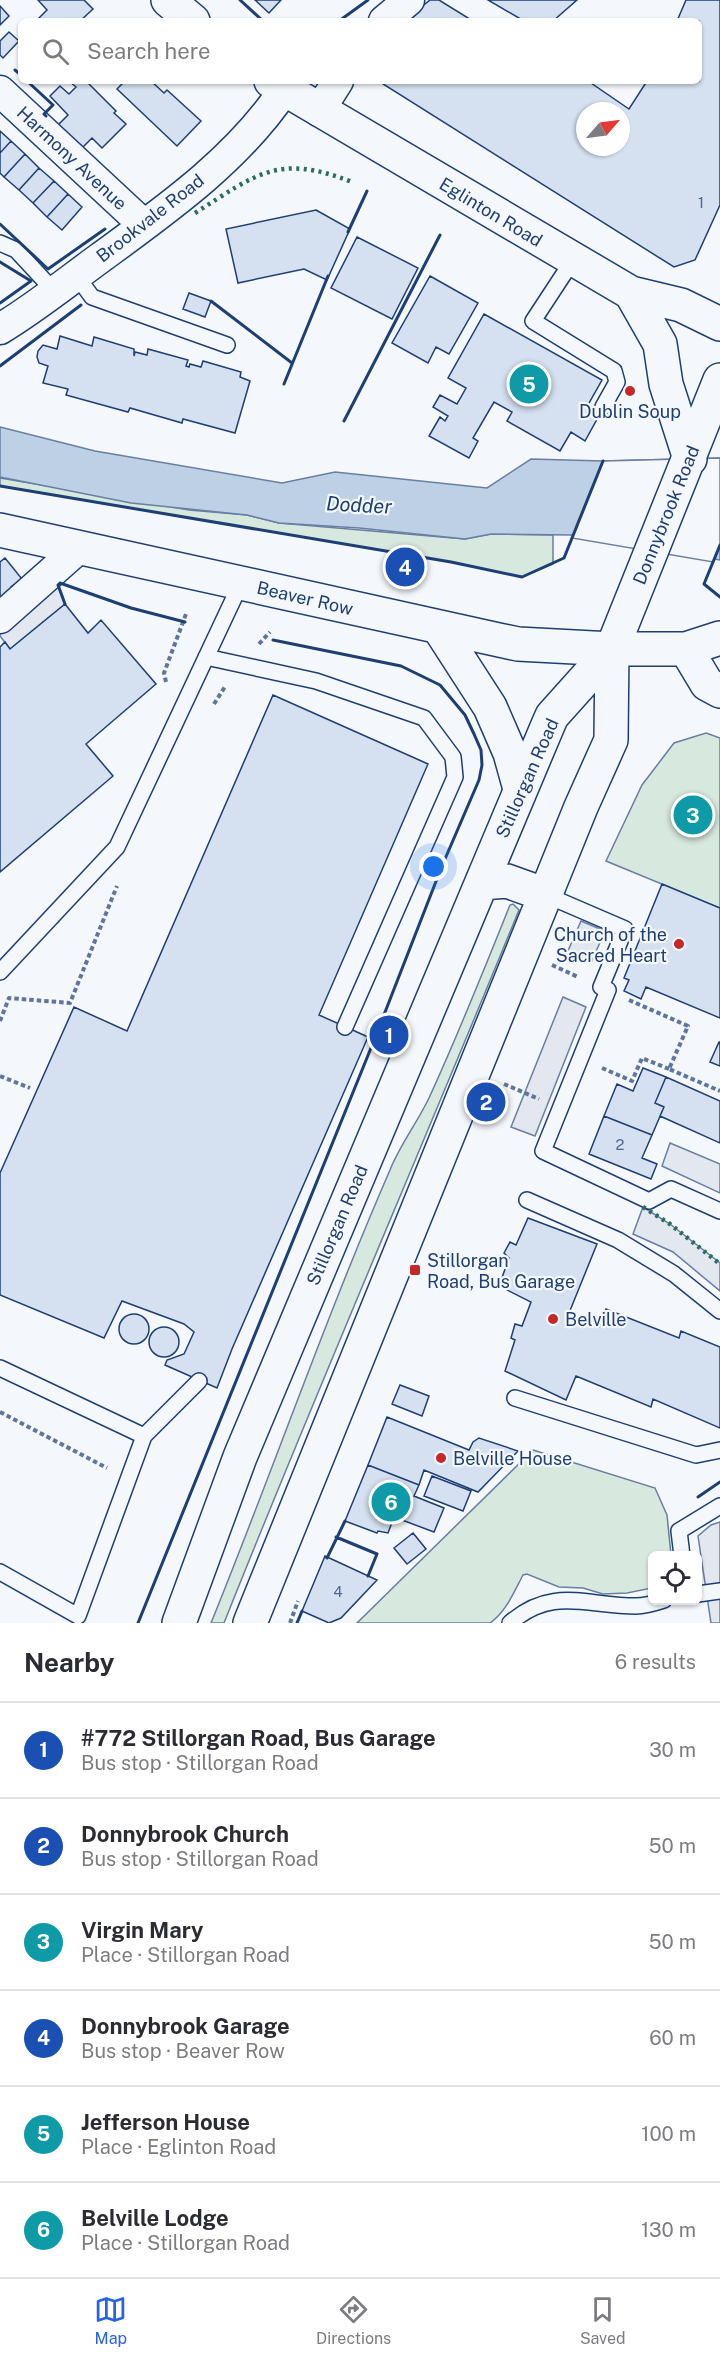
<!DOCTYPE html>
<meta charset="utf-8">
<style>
body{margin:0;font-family:"Public Sans",sans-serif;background:#f7f7f7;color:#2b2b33}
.controls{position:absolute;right:18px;bottom:18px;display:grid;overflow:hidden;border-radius:9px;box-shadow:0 2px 4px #0004}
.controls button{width:54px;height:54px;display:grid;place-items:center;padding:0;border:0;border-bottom:2px solid #e1e1e2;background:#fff;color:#2b2b33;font:30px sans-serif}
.compass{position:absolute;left:576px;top:102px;width:54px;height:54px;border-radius:50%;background:#fff;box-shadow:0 2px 4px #0004;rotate:62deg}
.you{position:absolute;left:434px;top:867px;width:21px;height:21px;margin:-15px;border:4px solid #fff;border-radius:50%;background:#1a73e8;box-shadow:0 0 0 9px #1a73e833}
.badge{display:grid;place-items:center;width:39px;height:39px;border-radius:50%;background:#2563eb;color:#fff;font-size:20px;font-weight:700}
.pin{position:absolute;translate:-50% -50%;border:3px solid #fff;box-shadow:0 2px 6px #0006}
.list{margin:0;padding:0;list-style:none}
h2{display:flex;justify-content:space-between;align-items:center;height:78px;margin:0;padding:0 24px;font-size:26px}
h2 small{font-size:20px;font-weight:400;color:#7c7c81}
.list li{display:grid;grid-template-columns:39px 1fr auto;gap:18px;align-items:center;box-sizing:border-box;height:96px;padding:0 24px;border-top:2px solid #e1e1e2}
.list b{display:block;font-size:22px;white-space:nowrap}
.list p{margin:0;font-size:20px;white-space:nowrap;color:#7c7c81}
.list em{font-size:20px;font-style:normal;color:#7c7c81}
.icon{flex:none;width:33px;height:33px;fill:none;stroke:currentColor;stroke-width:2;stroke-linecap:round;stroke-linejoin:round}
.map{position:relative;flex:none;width:720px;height:1623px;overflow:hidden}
.search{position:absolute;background:#fff;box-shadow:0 2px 4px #0004;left:18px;right:18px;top:18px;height:66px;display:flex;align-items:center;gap:15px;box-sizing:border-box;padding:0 21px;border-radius:9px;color:#7c7c81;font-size:22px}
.sheet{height:654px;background:#fff}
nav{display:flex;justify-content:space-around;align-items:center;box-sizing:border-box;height:84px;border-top:2px solid #e1e1e2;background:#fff;font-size:16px;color:#7c7c81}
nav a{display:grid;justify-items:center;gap:3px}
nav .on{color:#2563eb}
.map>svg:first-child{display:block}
</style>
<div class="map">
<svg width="720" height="1623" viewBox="0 0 720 1623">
<rect width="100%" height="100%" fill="#f4f7fb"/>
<path fill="#d7e8df" stroke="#687fa3" stroke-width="1.5" d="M0,478L189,510L247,515L279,523L465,539L491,534L553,535V564L522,577L451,562L0,486Z
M706,733L720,738V908L606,861L642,785L674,743Z
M513,904L519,910C422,1148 319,1384 224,1623H211C272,1473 325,1319 390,1170C400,1145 417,1123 429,1098C458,1035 484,970 510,905Z
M533,1450L655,1488L667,1515L671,1555L652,1556V1588L627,1593L603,1594L583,1588L559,1587L527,1574L523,1575C514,1592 506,1612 490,1623H357Z"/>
<path fill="#e3e8f0" stroke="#687fa3" stroke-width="1.5" d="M58,585L65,604L10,649L0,636V631Z
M581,921L605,931L591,963L567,953Z
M563,997L586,1007L535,1136L511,1127Z
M670,1143L720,1164V1193L662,1166Z
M643,1207L670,1224L720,1263V1291L673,1252L633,1234Z
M720,1522V1623H711L698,1536L711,1525Z"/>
<path fill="#bed0e5" stroke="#687fa3" stroke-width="1.5" d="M0,427L95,451L282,483L335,472L487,488L531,459L603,461L720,458V560L571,535L491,534L465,539L359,528L279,523L247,515L131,503L0,477Z"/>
<path fill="#f4f7fb" stroke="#687fa3" stroke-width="1.5" d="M720,458V545L713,562L572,538L603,461Z"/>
<path fill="#d5e0f0" stroke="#1d3f73" stroke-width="1.5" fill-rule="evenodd" d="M38,0H84L93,9L80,21H36L47,10Z
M255,0H281L269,13Z
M430,0H439L473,21H404Z
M488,0H577L553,21H524Z
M686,0H720V205L695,260L674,267L383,84L384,81H588L629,109L647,81H699V21H677ZM585,111H621V147H585Z
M0,6L9,16L0,25Z
M9,32L19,41L3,58L0,55V41Z
M69,81H86L116,111L114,113L126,124L102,148L92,138L80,150L57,126L68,115L50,96L60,86L69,94L76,87Z
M125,81H151L164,93L167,90L201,121L177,146L117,89Z
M0,131L11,141L0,153Z
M11,141L25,154L4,177L0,173V153Z
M25,154L39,168L19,190L4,177Z
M39,168L54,181L33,203L19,190Z
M54,181L68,194L47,217L33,203Z
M68,194L82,207L62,230L47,217Z
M316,210L350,229L327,280L304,269L238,283L226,229Z
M357,237L418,268L392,319L331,288Z
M430,276L478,303L449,354L436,347L428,363L392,343Z
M189,293L211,301L205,317L183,309Z
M484,314L602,380L588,405L601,412L585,441L571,432L560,451L507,421L512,412L494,402L473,438L478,441L469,458L429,436L440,417L445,421L448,416L433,407L440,395L457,404L466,388L448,378Z
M60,336L92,346L94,337L134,349V356L135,352L147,355L148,349L188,360L186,366L189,367L190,364L201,367L203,361L241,372L240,377L250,381L235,433L183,419L182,423L130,408L128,412L66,395L68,389L43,383L48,366L39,363L37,357L38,351L43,345L57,349Z
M5,558L22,579L11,587L14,591L0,602V562Z
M65,604L88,633L101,620L156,684L86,744L113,776L0,872V647L5,642L10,649Z
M273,695L428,764L319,1015L368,1037L232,1349L217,1388L165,1365L167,1360L184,1354L194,1332L184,1324L122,1301L104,1338L0,1295V1173L74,1007L127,1031Z
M662,884L720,908V1018L646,987L641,999L624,991L629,980L624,978Z
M719,1042H720V1066L710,1062Z
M643,1068L666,1077L655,1103L664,1107L652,1135L604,1116L617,1084L633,1091Z
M666,1077L720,1101V1143L660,1116L664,1107L655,1103Z
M604,1116L652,1135L642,1158L657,1164L651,1179L589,1154Z
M528,1218L597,1244L569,1313L599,1327L606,1309L679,1338L681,1331L720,1347V1428L653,1399L651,1407L576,1376L566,1400L505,1371L515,1340L511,1338L515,1324L522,1326L531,1302L499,1286L509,1258L504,1253L510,1242L516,1245Z
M119 1329a15 15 0 1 1 30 0a15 15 0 1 1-30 0Z
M149 1342a15 15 0 1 1 30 0a15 15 0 1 1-30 0Z
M400,1385L429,1396L422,1416L392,1404Z
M387,1417L469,1450L473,1442L479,1438L518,1451L478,1492L424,1470L419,1485L368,1465Z
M368,1465L419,1485L414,1496L444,1508L434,1532L394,1517L388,1533L378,1531L377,1533L345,1521Z
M432,1476L471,1491L463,1511L424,1496Z
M413,1533L426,1549L407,1564L394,1548Z
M325,1556L377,1580L341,1618L329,1623L302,1611Z"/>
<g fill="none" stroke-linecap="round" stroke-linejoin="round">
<g stroke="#1d3f73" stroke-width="18">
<path id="service" d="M0,243L16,250L55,292
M573,260L533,321L614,371L617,382L603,407
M76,275L92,297L227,345
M206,657L316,681L424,718L453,757L455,777L345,1027
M546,895L625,929L601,987L608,990L543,1151L649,1201L671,1189L720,1211
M0,972L117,847L241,583
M527,1200L618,1240L674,1274L720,1311
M0,1368L144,1436L78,1616L0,1572
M515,1398L696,1455L720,1450
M144,1436L199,1381
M682,1556L679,1531L720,1506
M698,1594L720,1591
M510,1623C552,1586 586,1606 636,1606C645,1606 655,1603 664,1600"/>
</g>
<g stroke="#1d3f73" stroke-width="33">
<path id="minor" d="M384,21L409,0
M0,91L144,225
M319,111L338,81
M0,329C35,308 67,282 100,258C167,209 238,159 284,90
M0,618L80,547"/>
</g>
<g stroke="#1d3f73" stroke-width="36">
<path id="tertiary" d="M0,530L499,640L518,644L612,649
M439,628L490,707L510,753L520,789"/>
</g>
<g stroke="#1d3f73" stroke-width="36">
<path id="secondary" d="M168,0L193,21
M271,81L631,293L681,305L720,324
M631,293L660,344L666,384L690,459
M612,649H686L720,638
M686,649L707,684L720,691
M482,883L507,881L546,895
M179,1623L240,1457L548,725L552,716L612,649L720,380
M250,1623L581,807L611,740L612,649"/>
</g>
<path stroke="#5e769c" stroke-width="4" stroke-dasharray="4.5 3" stroke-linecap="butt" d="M259,644L270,632
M166,682L164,673L186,614
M214,704L226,685
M552,965L578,977
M629,1000L688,1026L669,1069L720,1091
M0,1021L9,998L70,1003L117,886
M602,1068L632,1081L642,1058L669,1069
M0,1076L30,1088
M504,1084L539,1099
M0,1412L107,1468
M290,1623L298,1601"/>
<use href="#service" stroke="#f4f7fb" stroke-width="15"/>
<use href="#minor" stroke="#f4f7fb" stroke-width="30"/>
<use href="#tertiary" stroke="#f4f7fb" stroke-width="33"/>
<use href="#secondary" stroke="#f4f7fb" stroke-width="33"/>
<path stroke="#2c6c60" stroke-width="4.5" stroke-dasharray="3 4.5" stroke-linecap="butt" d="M195,213C257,174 278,153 352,182
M643,1207L670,1224L720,1264"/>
<path stroke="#1d3f73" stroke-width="3" d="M240,0L263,21
M339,21L368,0
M15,70L21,75
M27,81L53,105L44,114L46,116
M0,224L48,269L105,229
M348,232L367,191
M0,262L31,281L0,303
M211,301L292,363
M0,366L81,305
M284,384L328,276
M344,421L440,235
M0,486L451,562L522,577L564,558L603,461
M720,545L704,584L720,597
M65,604L58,585L60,583L131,608L185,622
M698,1497L720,1482
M336,1537L377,1554L368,1576
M327,1558L345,1521
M138,1623L373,1043L442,866L479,780L482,765L481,750L474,734L465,715L440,685L401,666L273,640
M297,1623L302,1611"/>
</g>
<g fill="#c62828" stroke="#f4f7fb" stroke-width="2">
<circle cx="630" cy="391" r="6"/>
<circle cx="679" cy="944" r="6"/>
<rect x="409" y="1264" width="12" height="12" rx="3"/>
<circle cx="553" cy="1319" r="6"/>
<circle cx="441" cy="1458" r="6"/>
</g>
<g text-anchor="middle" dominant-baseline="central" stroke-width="4.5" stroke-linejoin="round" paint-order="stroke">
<g font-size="15" fill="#4b6792">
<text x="701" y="202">1</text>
<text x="620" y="1144">2</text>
<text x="338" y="1591">4</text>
</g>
<g font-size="18" fill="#1d3f73" stroke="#f4f7fb">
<text transform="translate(72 158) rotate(43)">Harmony Avenue</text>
<text transform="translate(491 212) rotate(31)">Eglinton Road</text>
<text transform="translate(150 218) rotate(-38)">Brookvale Road</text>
<text transform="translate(666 515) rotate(-68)">Donnybrook Road</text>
<text transform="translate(305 598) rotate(13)">Beaver Row</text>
<text transform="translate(527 778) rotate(-66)">Stillorgan Road</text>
<text transform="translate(337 1225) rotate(-67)">Stillorgan Road</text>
</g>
<g font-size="18" fill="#1d3f73" stroke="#f4f7fb" text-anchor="start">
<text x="630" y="411" text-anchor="middle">Dublin Soup</text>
<text x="667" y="934" text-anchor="end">Church of the<tspan x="667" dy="21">Sacred Heart</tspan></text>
<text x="427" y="1260">Stillorgan<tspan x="427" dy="21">Road, Bus Garage</tspan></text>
<text x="565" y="1319">Belville</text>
<text x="453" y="1458">Belville House</text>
</g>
<g font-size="20" font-style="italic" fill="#1d3f73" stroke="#f4f7fb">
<text transform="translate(359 505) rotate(3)">Dodder</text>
</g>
</g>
</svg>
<div class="controls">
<button><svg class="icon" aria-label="locate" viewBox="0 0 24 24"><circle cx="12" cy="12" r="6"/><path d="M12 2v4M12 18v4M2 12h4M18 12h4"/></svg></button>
</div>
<svg class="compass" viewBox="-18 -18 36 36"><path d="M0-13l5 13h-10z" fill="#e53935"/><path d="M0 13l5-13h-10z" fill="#7c7c81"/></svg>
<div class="you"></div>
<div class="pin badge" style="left:389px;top:1035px;background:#1a4fb4">1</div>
<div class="pin badge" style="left:486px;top:1102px;background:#1a4fb4">2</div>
<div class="pin badge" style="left:693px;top:815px;background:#0f9aa8">3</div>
<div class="pin badge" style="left:405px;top:567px;background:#1a4fb4">4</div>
<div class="pin badge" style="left:529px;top:384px;background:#0f9aa8">5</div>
<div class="pin badge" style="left:391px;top:1502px;background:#0f9aa8">6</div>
<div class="search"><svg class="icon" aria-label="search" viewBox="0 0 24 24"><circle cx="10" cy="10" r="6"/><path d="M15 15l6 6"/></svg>Search here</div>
</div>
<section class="sheet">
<h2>Nearby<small>6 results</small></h2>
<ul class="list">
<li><span class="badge" style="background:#1a4fb4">1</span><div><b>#772 Stillorgan Road, Bus Garage</b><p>Bus stop · Stillorgan Road</p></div><em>30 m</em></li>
<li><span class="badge" style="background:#1a4fb4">2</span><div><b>Donnybrook Church</b><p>Bus stop · Stillorgan Road</p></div><em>50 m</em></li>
<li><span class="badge" style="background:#0f9aa8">3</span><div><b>Virgin Mary</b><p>Place · Stillorgan Road</p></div><em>50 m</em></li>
<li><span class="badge" style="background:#1a4fb4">4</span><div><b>Donnybrook Garage</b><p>Bus stop · Beaver Row</p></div><em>60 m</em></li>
<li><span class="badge" style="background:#0f9aa8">5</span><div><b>Jefferson House</b><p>Place · Eglinton Road</p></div><em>100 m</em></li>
<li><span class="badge" style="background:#0f9aa8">6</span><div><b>Belville Lodge</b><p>Place · Stillorgan Road</p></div><em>130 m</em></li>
</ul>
</section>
<nav>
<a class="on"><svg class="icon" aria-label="map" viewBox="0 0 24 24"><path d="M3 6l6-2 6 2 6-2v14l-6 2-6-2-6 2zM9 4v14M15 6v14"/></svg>Map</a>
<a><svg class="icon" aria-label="directions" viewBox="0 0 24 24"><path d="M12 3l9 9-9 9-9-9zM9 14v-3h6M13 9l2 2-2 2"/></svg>Directions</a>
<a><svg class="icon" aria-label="saved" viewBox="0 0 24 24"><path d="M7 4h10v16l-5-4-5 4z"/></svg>Saved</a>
</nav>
